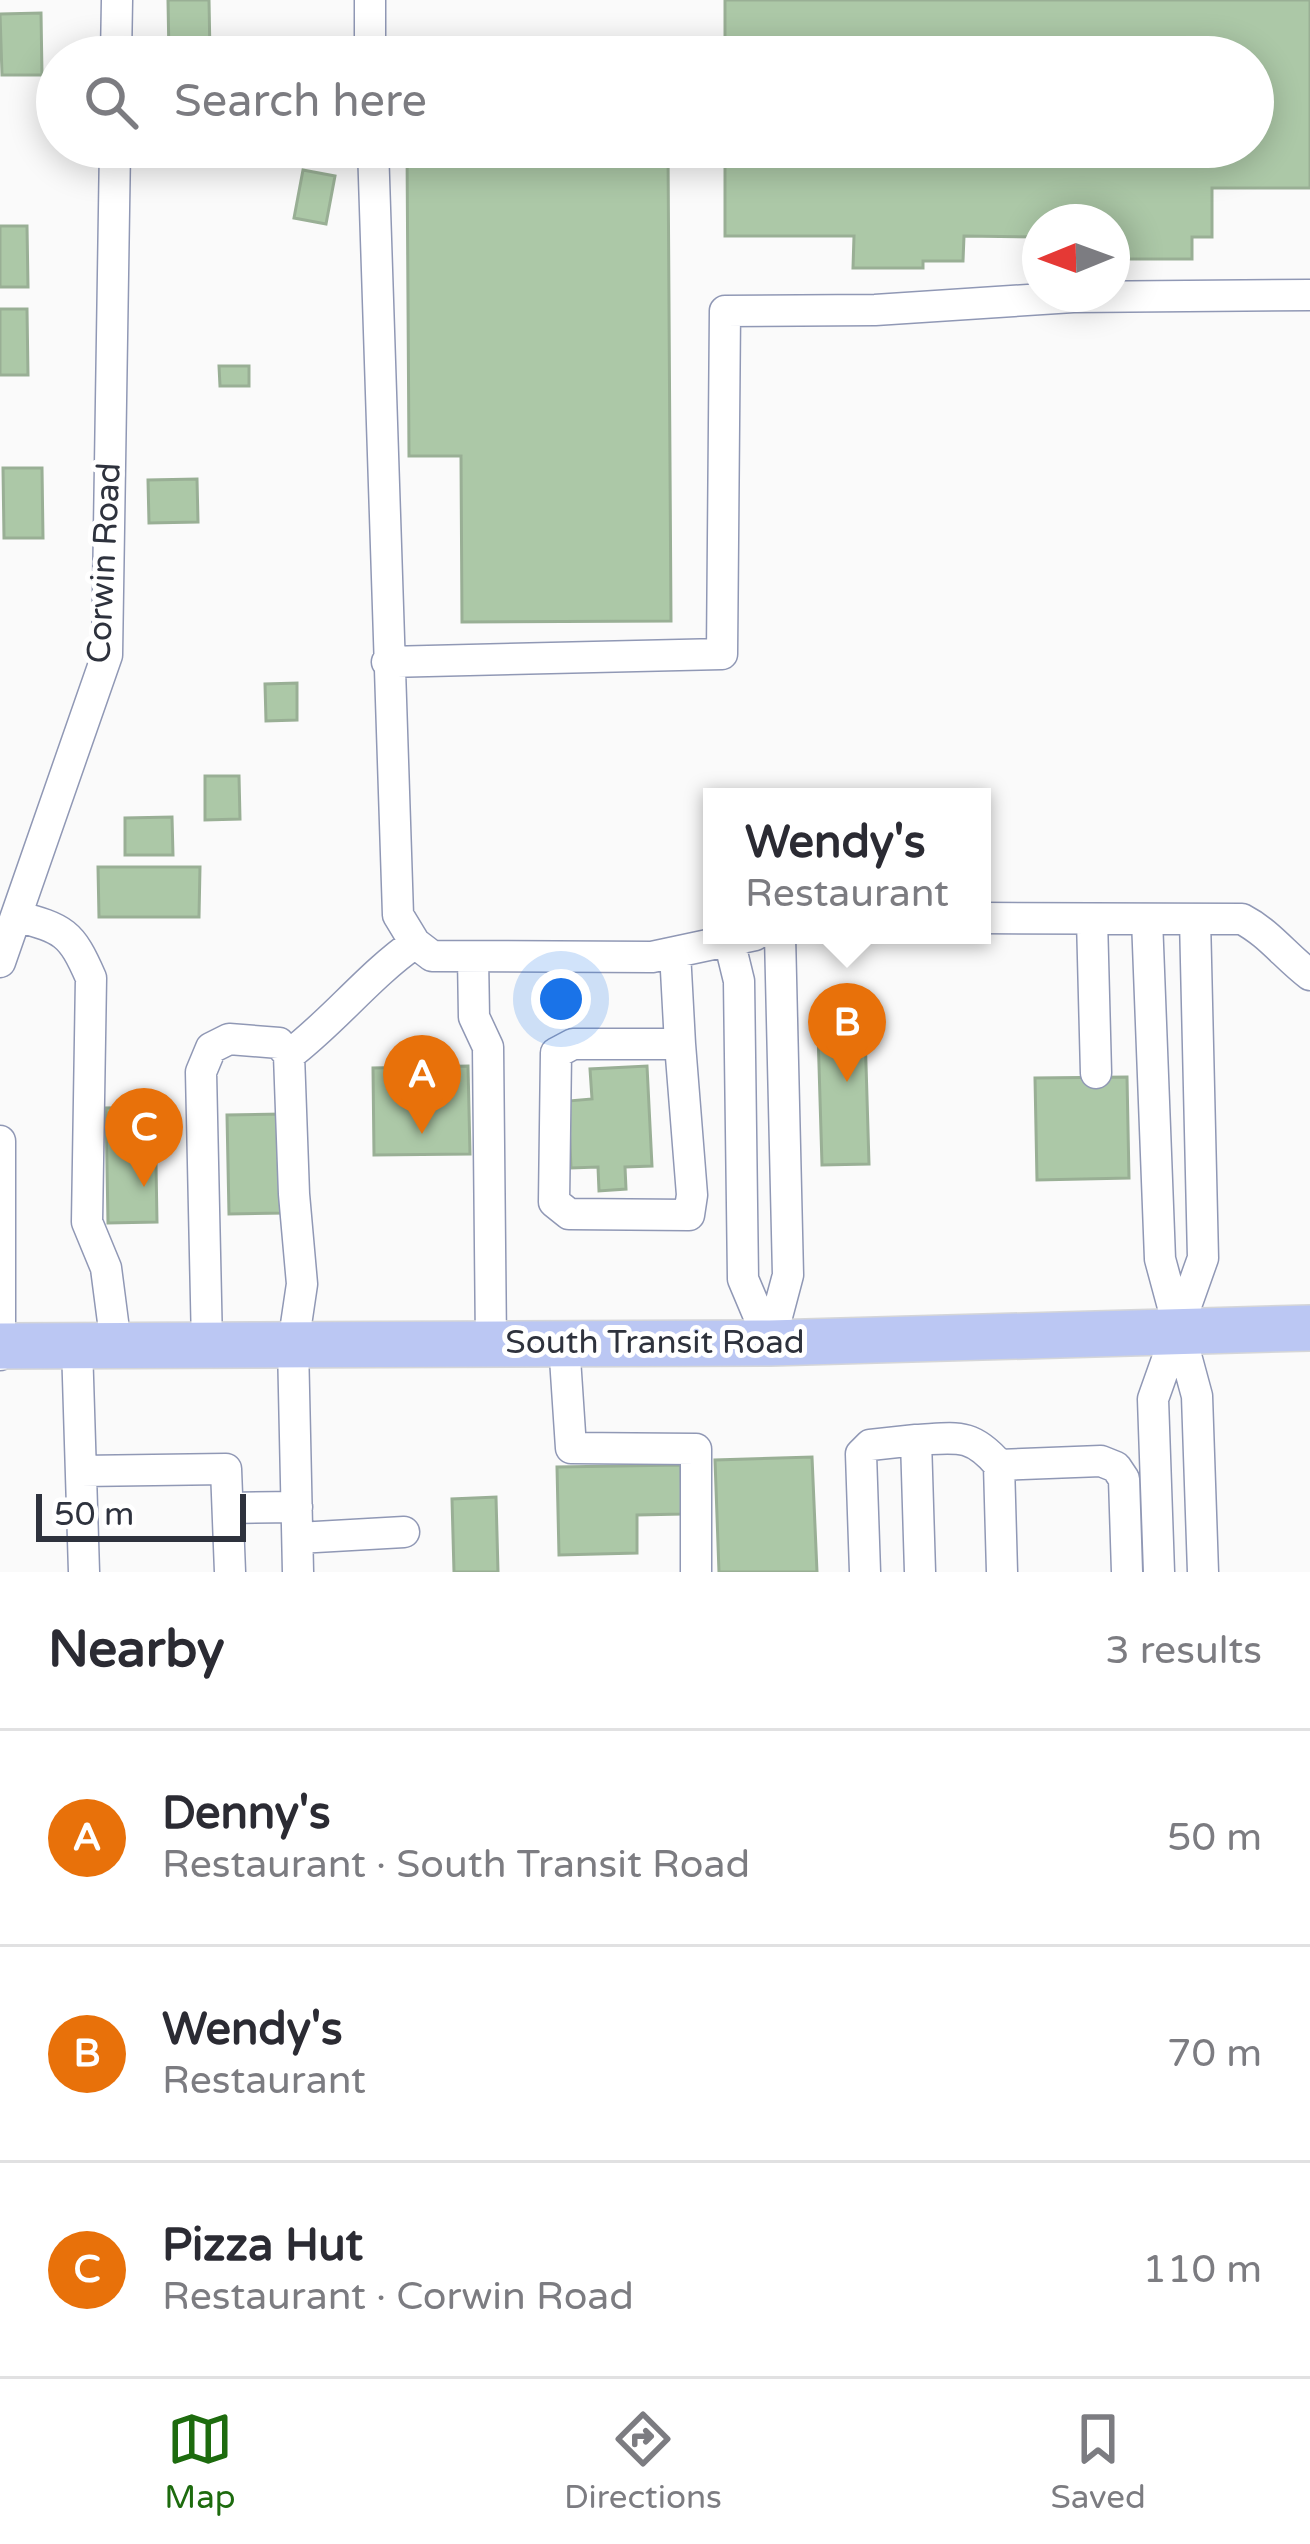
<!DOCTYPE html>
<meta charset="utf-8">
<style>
body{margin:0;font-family:"Varela Round",sans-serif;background:#f2f2f3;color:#2b2b33}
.compass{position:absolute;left:1022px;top:204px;width:108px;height:108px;border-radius:50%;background:#fff;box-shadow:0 6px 30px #0003;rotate:269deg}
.scale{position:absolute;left:36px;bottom:30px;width:210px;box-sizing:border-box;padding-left:12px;border:6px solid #2e323d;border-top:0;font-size:33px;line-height:42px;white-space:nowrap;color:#2e323d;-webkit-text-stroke:9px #fff;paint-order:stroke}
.you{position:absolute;left:561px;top:999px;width:42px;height:42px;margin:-30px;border:9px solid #fff;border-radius:50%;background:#1a73e8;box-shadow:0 0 0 18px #1a73e833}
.badge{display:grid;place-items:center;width:78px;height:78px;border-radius:50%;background:#1d6b0e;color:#fff;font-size:39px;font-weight:700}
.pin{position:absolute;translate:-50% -99px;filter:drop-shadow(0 3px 6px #0008)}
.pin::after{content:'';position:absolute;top:63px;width:42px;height:36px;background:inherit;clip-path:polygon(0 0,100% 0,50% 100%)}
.popup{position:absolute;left:703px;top:788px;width:288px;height:156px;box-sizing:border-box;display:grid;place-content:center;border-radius:0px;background:#fff;filter:drop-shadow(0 3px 9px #0005);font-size:39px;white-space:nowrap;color:#7c7c81}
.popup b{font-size:45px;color:#2b2b33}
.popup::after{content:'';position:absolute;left:50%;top:100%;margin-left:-24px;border:24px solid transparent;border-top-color:#fff}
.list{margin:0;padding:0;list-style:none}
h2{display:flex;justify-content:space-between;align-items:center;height:156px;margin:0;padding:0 48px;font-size:51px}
h2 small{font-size:39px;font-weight:400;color:#7c7c81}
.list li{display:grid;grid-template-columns:78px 1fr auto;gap:36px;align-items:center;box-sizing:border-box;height:216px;padding:0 48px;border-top:3px solid #e1e1e2}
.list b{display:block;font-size:45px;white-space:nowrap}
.list p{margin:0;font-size:39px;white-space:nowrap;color:#7c7c81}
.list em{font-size:39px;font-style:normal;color:#7c7c81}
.icon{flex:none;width:66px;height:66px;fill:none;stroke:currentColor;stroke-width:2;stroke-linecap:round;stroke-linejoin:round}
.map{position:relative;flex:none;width:1310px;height:1572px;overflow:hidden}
.search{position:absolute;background:#fff;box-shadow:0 6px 30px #0003;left:36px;right:36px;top:36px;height:132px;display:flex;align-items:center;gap:30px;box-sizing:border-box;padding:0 42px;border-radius:66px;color:#7c7c81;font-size:45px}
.sheet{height:804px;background:#fff}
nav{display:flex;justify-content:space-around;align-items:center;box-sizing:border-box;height:168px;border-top:3px solid #e1e1e2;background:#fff;font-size:33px;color:#7c7c81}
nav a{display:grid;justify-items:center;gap:6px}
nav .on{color:#1d6b0e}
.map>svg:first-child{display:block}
</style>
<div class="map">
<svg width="1310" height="1572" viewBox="0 0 1310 1572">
<rect width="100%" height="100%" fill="#fafafa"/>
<path fill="#acc8a7" stroke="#99af95" stroke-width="3" d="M168,0H209L210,55L169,56Z
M725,0H1310V188H1212V237H1192V259H1112V222H1040V237L964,236L963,261H923V268H853L854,236H725V147H1253V57H725Z
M41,13L42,75H2L0,14Z
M171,147H229L227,157Z
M407,147H668L671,621L462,622L461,456H409Z
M303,170L335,176L326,224L294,218Z
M0,226H27L28,287H0Z
M0,309H27L28,375H0Z
M219,366H249V386H220Z
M3,468H42L43,538H4Z
M197,479L198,522L149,523L148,480Z
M297,683V720L266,721L265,684Z
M205,776H239L240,819L205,820Z
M172,817L173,855H125V818Z
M98,867H200L199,917H99Z
M865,1031L869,1164L822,1165L818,1032Z
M468,1066L470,1154L374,1155L373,1068Z
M647,1066L652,1166L625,1167L626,1189L599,1191L598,1167L571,1168L568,1101L592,1099L590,1069Z
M1127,1077L1129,1178L1037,1180L1035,1078Z
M155,1107L157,1222L108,1223L106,1108Z
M282,1114L284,1213L229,1214L227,1115Z
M812,1457L817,1572H719L715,1460Z
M681,1465L682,1514L637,1515V1553L559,1555L557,1467Z
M496,1497L498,1572H454L452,1499Z"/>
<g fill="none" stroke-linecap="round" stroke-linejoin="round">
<g stroke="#9098b5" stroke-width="33">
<path id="minor" d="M370,0V57
M116,57L117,0
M373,147L398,915L415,943L432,956L652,957L755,935
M387,662L722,654L725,311L875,310L1073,297L1310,295
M16,916C64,929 71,932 91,978L87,1222L106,1268L116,1345
M982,918L1242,919C1269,933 1286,957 1310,975
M1092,919L1096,1073
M1147,919L1160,1259L1197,1396L1203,1572
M729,940L739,981L743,1279L770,1343
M675,952L680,1044H573L556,1053L554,1202L569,1214L689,1215L692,1195L680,1044
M473,957L474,1017L488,1047L491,1344
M0,962L107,655L115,147
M289,1055C335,1020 368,976 415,943
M0,1141V1355
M564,1343L571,1448L696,1449V1572
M770,1343L788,1275L780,935
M207,1345L201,1072L211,1048L229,1039L279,1043L289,1055L294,1194L302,1284L293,1345L298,1572
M77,1346L84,1572
M916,1440C956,1438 971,1432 999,1465L1101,1461L1116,1467L1124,1479L1127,1572
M999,1465L1002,1572
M81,1471L226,1469L230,1572
M228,1508L297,1507
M298,1538L404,1532
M865,1572L861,1454L870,1445L916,1440L920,1572
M1159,1572L1153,1399L1203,1258L1195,919"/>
</g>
<g stroke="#d5d6d8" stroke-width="48">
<path id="highway" d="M0,1346L770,1343L1310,1328"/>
</g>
<use href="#minor" stroke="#fff" stroke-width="30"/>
<use href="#highway" stroke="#bbc7f3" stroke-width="45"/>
</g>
<g text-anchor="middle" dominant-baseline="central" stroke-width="10" stroke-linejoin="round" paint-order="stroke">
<g font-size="33" fill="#2e323d" stroke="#fff">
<text transform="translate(104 563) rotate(-87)">Corwin Road</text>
<text x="655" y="1342">South Transit Road</text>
</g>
</g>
</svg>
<svg class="compass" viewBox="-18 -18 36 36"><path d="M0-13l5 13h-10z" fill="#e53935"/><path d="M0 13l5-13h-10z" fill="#7c7c81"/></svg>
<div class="scale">50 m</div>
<div class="you"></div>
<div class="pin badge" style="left:422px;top:1134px;background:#e8710a">A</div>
<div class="pin badge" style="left:847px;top:1082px;background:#e8710a">B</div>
<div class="popup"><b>Wendy's</b>Restaurant</div>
<div class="pin badge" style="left:144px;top:1187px;background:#e8710a">C</div>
<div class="search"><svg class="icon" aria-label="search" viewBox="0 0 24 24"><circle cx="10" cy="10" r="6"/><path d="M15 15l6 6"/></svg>Search here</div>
</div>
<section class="sheet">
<h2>Nearby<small>3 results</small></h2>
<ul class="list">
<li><span class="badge" style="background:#e8710a">A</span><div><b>Denny's</b><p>Restaurant · South Transit Road</p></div><em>50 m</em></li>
<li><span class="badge" style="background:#e8710a">B</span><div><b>Wendy's</b><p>Restaurant</p></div><em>70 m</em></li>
<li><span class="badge" style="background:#e8710a">C</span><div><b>Pizza Hut</b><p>Restaurant · Corwin Road</p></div><em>110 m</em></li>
</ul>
</section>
<nav>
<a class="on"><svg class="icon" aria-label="map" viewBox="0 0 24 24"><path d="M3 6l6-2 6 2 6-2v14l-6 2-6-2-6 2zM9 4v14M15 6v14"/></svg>Map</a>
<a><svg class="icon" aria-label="directions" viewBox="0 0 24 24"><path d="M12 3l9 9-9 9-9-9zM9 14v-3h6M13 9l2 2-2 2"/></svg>Directions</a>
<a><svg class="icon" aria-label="saved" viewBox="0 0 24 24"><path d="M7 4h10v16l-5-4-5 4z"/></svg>Saved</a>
</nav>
